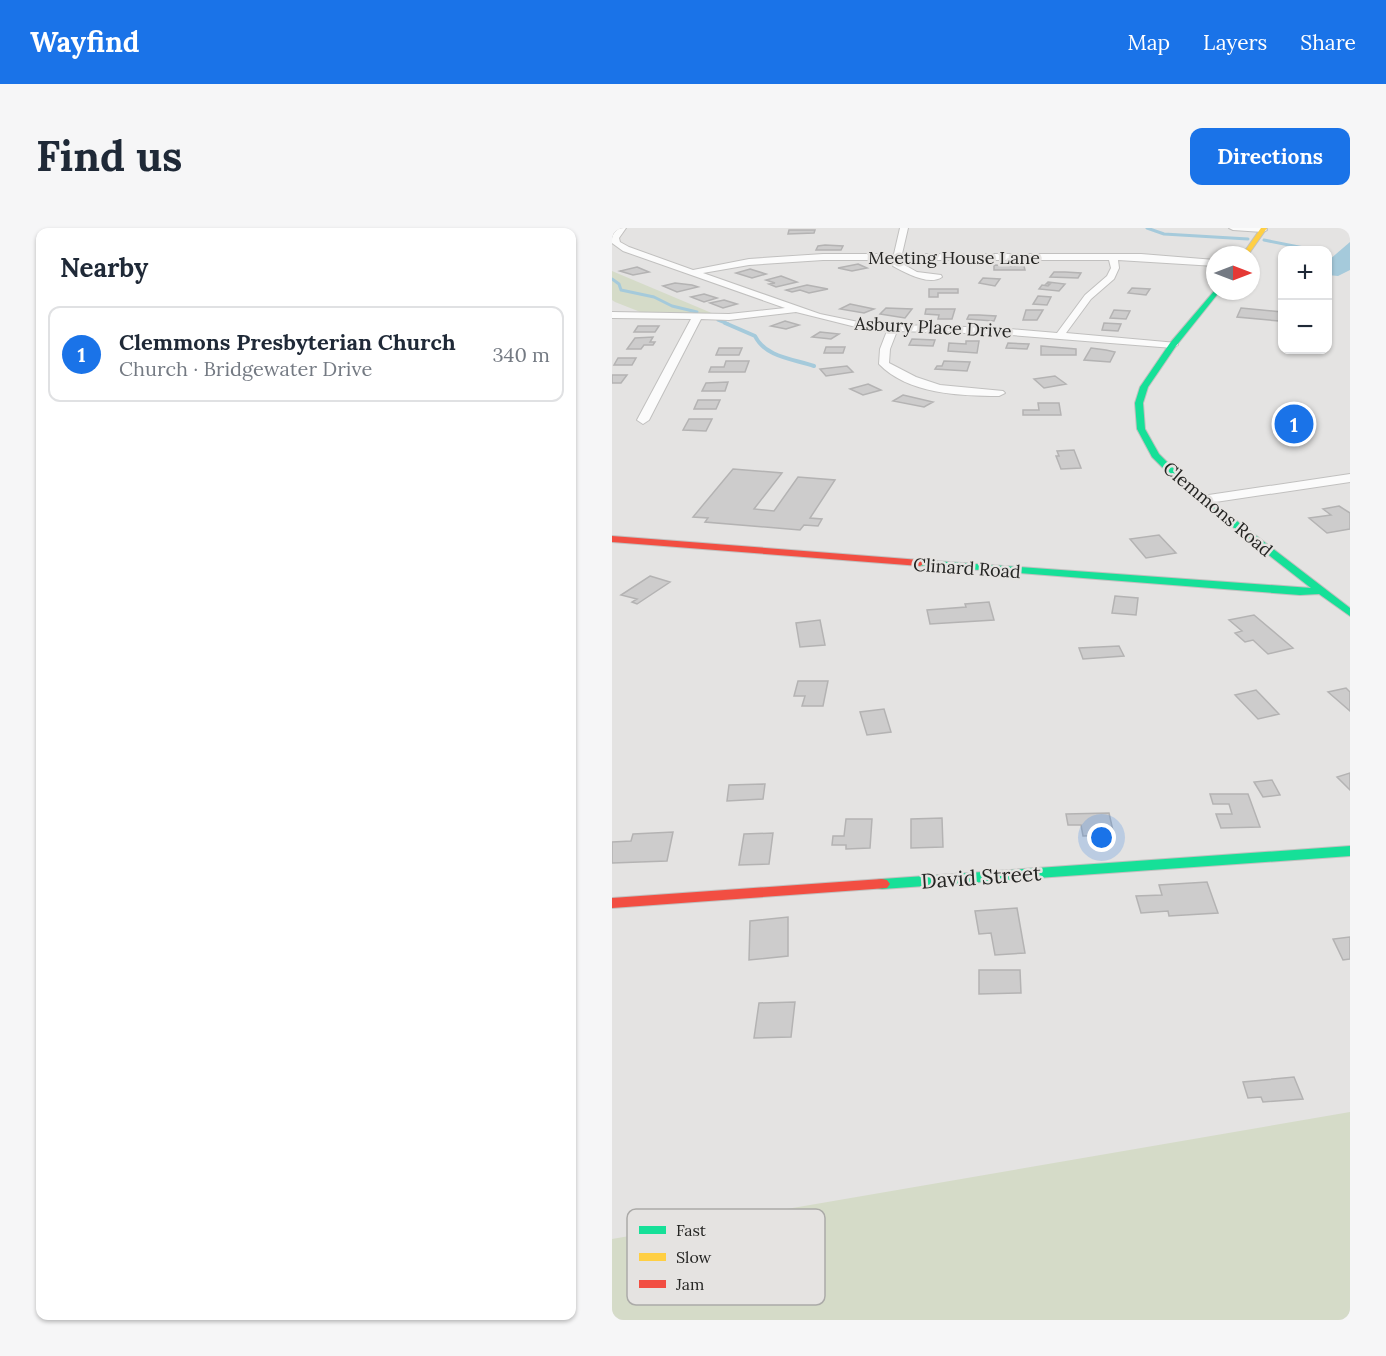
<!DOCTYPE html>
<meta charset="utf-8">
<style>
body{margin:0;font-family:Lora,serif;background:#f6f6f7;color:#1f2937}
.controls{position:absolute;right:18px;top:18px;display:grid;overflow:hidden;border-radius:12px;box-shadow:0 2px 4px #0004}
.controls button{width:54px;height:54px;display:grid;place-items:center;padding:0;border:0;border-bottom:2px solid #e0e1e3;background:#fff;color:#1f2937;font:30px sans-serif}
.compass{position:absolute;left:594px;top:18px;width:54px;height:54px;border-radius:50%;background:#fff;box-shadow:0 2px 4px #0004;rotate:90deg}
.you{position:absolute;left:490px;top:610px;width:21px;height:21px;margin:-15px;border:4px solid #fff;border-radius:50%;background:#1a73e8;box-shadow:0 0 0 9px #1a73e833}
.badge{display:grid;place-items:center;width:39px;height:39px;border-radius:50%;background:#1a73e8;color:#fff;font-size:20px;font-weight:700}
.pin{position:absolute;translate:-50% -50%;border:3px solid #fff;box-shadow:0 2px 6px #0006}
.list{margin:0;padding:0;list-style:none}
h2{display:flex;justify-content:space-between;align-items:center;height:78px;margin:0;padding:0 24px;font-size:26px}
h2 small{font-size:20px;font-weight:400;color:#747a83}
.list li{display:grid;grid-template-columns:39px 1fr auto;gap:18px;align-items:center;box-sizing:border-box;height:96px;margin:0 12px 12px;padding:0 12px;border:2px solid #e0e1e3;border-radius:12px}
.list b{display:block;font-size:22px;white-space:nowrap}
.list p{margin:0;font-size:20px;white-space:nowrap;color:#747a83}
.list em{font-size:20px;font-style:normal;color:#747a83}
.map{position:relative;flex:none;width:738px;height:1092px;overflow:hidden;border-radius:12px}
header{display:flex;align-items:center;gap:36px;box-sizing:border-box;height:84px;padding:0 30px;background:#1a73e8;color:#fff}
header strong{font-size:28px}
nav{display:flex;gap:33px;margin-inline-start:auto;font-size:21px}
.intro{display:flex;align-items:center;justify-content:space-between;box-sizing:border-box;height:144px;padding:0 36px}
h1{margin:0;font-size:42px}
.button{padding:15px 27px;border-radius:12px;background:#1a73e8;color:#fff;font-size:21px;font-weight:700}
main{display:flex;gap:36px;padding:0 36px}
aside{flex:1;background:#fff;border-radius:12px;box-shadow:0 2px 4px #0004}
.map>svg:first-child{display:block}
</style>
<header>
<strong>Wayfind</strong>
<nav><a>Map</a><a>Layers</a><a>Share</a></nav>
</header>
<div class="intro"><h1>Find us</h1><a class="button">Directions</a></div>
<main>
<aside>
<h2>Nearby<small></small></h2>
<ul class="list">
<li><span class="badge">1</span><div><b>Clemmons Presbyterian Church</b><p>Church · Bridgewater Drive</p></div><em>340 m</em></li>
</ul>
</aside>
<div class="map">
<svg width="738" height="1092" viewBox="0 0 738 1092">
<rect width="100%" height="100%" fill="#e4e3e2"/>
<path fill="#d5dbc8" d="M0,43L102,86L31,85L3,74L0,72Z
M738,884V1092H0V1011Z"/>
<path fill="#a5cadb" d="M738,14V42L726,48L716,47L717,32Z"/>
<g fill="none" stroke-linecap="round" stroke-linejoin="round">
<path stroke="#a5cadb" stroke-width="3" d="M535,0L552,6L636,11
M652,12L702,22
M0,51L7,56L9,62L42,69L60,78L85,84
M106,92L116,96"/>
<path stroke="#a5cadb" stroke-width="4" d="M113,95L143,108C153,129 181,131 202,138"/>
</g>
<path fill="#cdcccc" stroke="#b4b3b3" stroke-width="1.5" d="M177,2H203L202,5L176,6Z
M213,17L231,18L229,22H204L206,18Z
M246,36L255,40L240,43L226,40Z
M382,37L412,38L413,42H382Z
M25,39L37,44L21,47L8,43Z
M138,41L154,46L140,50L124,45Z
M442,44H453L469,45L466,50L438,49Z
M169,48L185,54L164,59L157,56L163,55L154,52Z
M371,50L388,51L383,58L367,55Z
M436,54L453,56L447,63L427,61L430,57L436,58L438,56H434Z
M63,55L80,57L86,59L65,64L51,58Z
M195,57L216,61L197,65L188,62L180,64L174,62Z
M520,60L538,61L534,67L516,65Z
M317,61H346V65H326V69H317Z
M92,66L105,70L92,74L79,69Z
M426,68L439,69L435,77L421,76Z
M112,72L125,76L111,80L98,75Z
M238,76L262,81L252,85L228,81Z
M274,80L300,81L293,90L268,86Z
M629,80L670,84L667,93L625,89Z
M314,81H343L340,91H326L327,87L313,86Z
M414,82H431L425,92H411Z
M502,82L518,83L514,91L498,90Z
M357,87H367L384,88L382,93L355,91Z
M173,93L187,97L174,101L159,98Z
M492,95L509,96L506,103L490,102Z
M26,98H47L43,104H22Z
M208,104L227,106L219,111L200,109Z
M41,109L38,114H43L41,117H32L29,121H15L23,110Z
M300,111L323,112L321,118L297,117Z
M354,113H367L365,125L336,123L337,115L354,116Z
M396,115L417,116L415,121L394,120Z
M429,118L464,121V127H429Z
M214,119H233L231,125H212Z
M107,120H130L127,127H104Z
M479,120L494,122L503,124L498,134L472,132Z
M6,130H24L20,137H2Z
M114,133H137L133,144H97L99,139H112Z
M332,133L358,134L355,143L323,141L325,138H330Z
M235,138L241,144L214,148L208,141Z
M0,147H15L9,155H0Z
M443,148L454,156L432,160L422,151Z
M116,154L113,163H90L94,155Z
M256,156L269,162L251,167L238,161Z
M291,167L321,174L312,179L281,173Z
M86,172H108L104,181H82Z
M426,175H447L449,187H411V182H427Z
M77,191H100L94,203L71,202Z
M462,222L469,240L449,241L444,228H447L445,223Z
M121,241L170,245L142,281L162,283L186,249L223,252L198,290L210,291L206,298L192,297L188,302L93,294L96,290L81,289Z
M727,278L738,285V301L715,305L697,290L719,287L711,281Z
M547,307L564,325L534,330L518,311Z
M38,348L58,354L25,376L20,374L25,371L9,367Z
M503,368L526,370L524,387L500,385Z
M377,374L382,392L318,396L315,382L354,379L353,376Z
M642,387L681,420L656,426L641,412L633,414L623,405L630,403L617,392Z
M208,392L213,417L188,419L184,395Z
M507,418L512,428L471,431L467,420Z
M186,453H216L211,478H190L193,468H182Z
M734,460L738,464V483L716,464Z
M644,462L667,486L646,491L623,467Z
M272,481L279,504L255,507L248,484Z
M738,545V562L725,549Z
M660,552L668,567L651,569L642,554Z
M153,556L151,571L115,573L117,557Z
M598,566H636L648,599L609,600L604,586H620L617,576H601Z
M497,585L502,607L471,608L469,597H456L454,586Z
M330,590L331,619L299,620V591Z
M234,591H260L258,620L234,621V617H220L221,608H232Z
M61,604L55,633L0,635V614L19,613L21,606Z
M161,605L157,636L127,637L132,606Z
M595,654L606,685L557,688L556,683L529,685L524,668L550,667L547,657Z
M405,680L413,725L383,727L379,705L367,706L363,683Z
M176,689V728L137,732L138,693Z
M738,709V731L731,732L721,711Z
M367,742H408L409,765L367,766Z
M183,774L179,809L142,810L147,775Z
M682,849L691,871L651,874L649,869L636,870L631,854Z"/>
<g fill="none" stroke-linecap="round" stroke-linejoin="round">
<g stroke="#c1c0bf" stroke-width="2">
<path id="street" d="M6,0H14L7,10L8,14L17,19L81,42L137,31L211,26H282L288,0H296L290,26H529L603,32V38L506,32L507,40L502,51L479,71L454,105L565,115L566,117L561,120L386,106L285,103L278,121L277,135L304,149L328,157L391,163L393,165L387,168C348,168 296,166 267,136L268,121L275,103L256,102L184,84L117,92L89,91L37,192L31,196L25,192L79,91L0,90V84L117,86L173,80L11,23L0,15V8ZM211,32H281V38C294,45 317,58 330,49L329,47L305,44L289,35V32H497L499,40L495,48L473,67L445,105L386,100L256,96L208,86L91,45L137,37Z
M617,0H653L655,2L651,4L621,2Z
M738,246V254L590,276L583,272L590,268Z"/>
</g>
<g stroke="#c1c0bf" stroke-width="2">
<path id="fast" d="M603,62L608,63L564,118L536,159L531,175L533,201L547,226L578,257L738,380V388L707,366L688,367L304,337V333L308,332L699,360L572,261L540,229L525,201L523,175L528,159L558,115Z
M738,618V628L270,661L265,660L262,656L265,652L270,651Z"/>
</g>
<g stroke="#c1c0bf" stroke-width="2">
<path id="slow" d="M649,0H655L636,27H630Z"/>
</g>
<g stroke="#c1c0bf" stroke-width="2">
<path id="jam" d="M0,308L308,332L313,335L308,338L0,314Z
M270,651L275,652L278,656L275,660L0,680V670Z"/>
</g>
<use href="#street" fill="#fbfbfb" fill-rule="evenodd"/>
<use href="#fast" fill="#16e098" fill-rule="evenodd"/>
<use href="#slow" fill="#ffcf43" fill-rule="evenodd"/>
<use href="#jam" fill="#f24e42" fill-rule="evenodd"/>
</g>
<g text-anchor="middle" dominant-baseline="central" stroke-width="5" stroke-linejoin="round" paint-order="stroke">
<g font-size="18" fill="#252523" stroke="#e5e3e1">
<text x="342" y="29">Meeting House Lane</text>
<text transform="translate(321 99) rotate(3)">Asbury Place Drive</text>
<text transform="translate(606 281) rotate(40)">Clemmons Road</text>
<text transform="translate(355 340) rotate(4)">Clinard Road</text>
</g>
<g font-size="21" fill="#252523" stroke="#e5e3e1">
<text transform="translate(369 649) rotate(-4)">David Street</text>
</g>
</g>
<rect x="15" y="981" width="198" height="96" rx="9" fill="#e5e3e1" stroke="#abaaa8" stroke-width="1.5"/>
<rect x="27" y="998" width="27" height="8" fill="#16e098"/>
<rect x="27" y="1025" width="27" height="8" fill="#ffcf43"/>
<rect x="27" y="1052" width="27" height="8" fill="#f24e42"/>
<g font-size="16" fill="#252523">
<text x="64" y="1008">Fast</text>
<text x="64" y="1035">Slow</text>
<text x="64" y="1062">Jam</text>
</g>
</svg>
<div class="controls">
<button>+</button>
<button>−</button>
</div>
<svg class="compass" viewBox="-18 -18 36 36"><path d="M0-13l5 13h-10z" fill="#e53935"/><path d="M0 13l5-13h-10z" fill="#747a83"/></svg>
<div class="you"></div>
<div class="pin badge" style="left:682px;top:196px">1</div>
</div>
</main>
